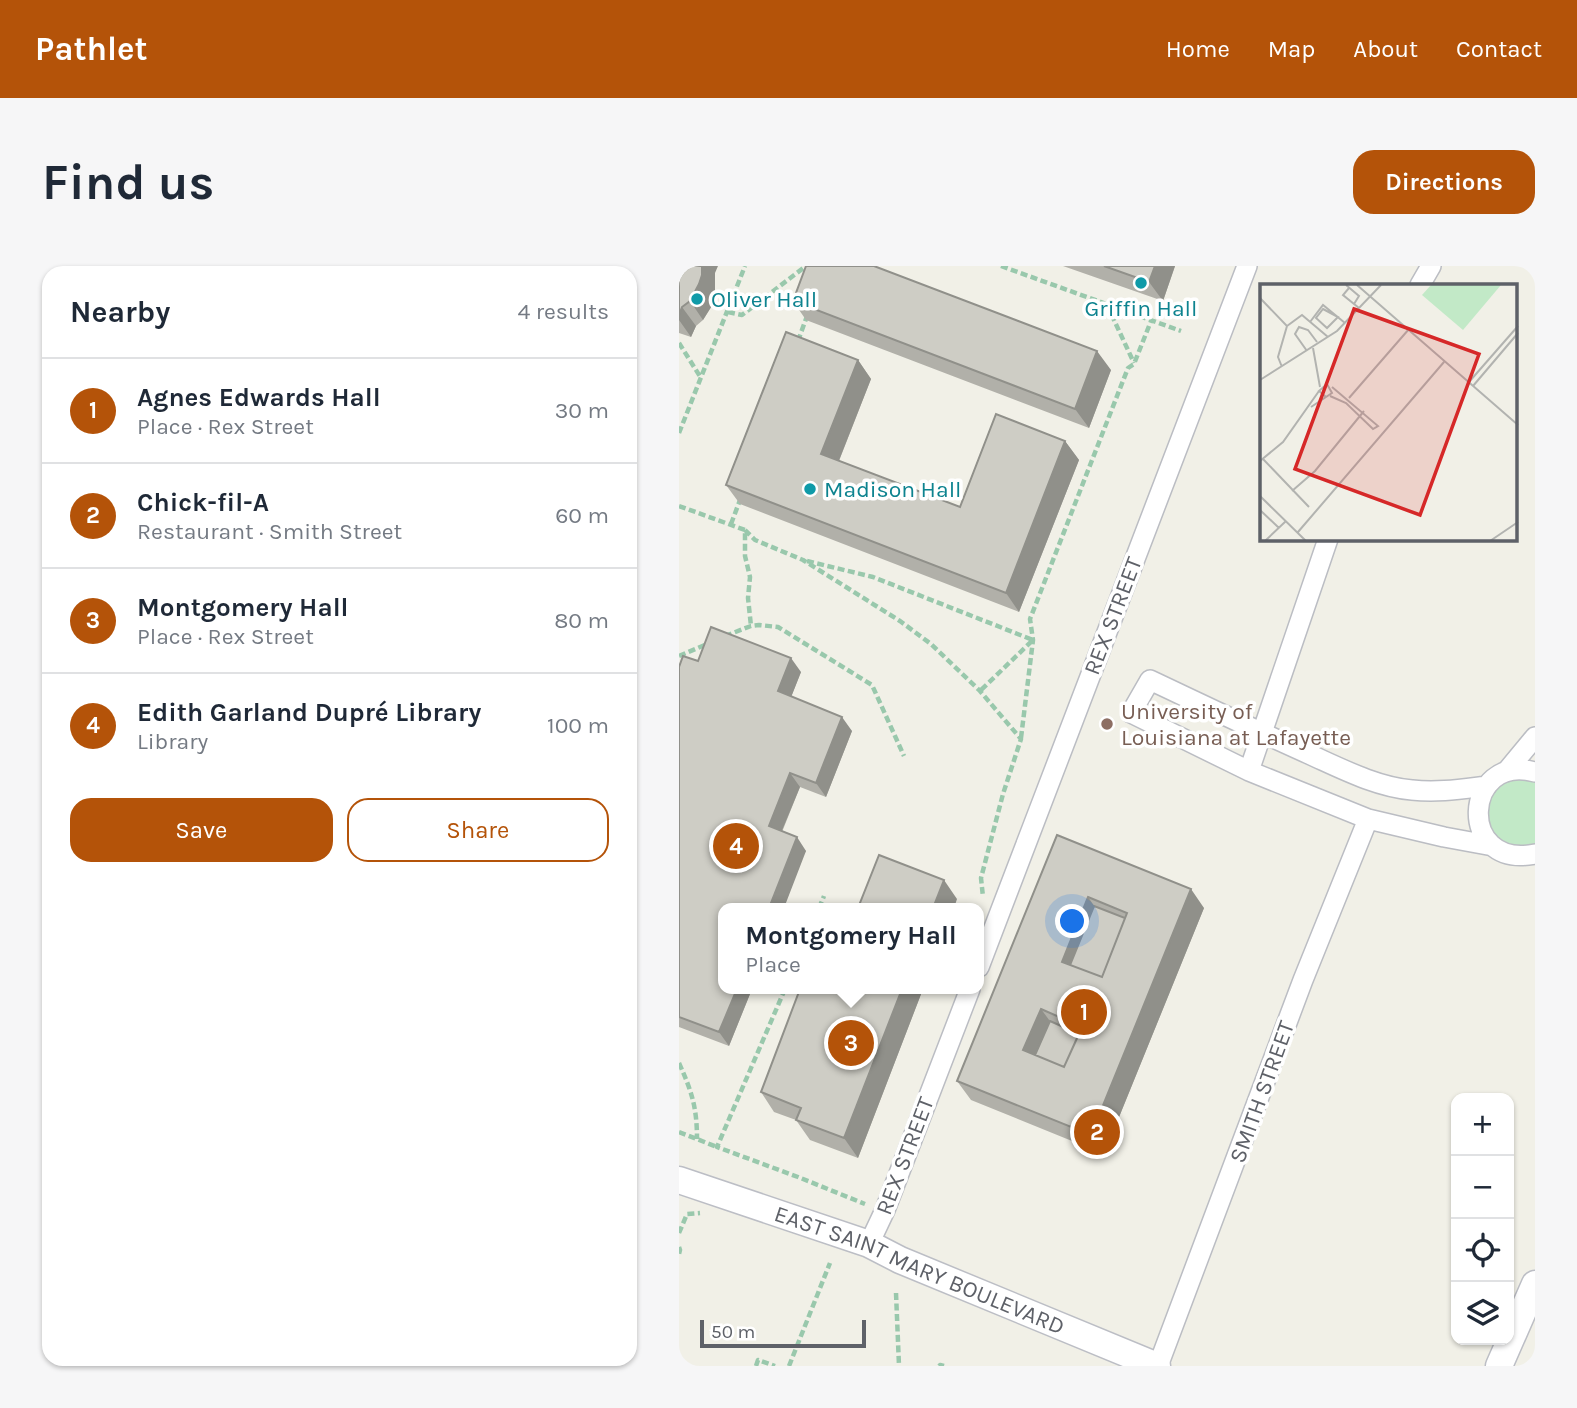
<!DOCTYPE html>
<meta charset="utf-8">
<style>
body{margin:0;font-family:Karla,sans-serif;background:#f6f6f7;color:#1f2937}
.controls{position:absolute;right:21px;bottom:21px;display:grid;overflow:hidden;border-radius:14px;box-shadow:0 2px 5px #0004}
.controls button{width:63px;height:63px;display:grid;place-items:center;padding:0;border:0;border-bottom:2px solid #e0e1e3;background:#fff;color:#1f2937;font:35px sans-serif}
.scale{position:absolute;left:21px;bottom:18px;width:166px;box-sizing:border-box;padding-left:7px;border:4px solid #5e6168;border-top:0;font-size:19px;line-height:24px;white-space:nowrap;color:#5e6168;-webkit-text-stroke:5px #fff;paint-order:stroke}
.you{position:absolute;left:394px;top:656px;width:24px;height:24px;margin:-18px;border:5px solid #fff;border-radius:50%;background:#1a73e8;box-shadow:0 0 0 10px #1a73e833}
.badge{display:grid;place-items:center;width:46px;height:46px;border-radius:50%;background:#b45309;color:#fff;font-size:23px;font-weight:700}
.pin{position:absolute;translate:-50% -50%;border:4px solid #fff;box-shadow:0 2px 7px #0006}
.popup{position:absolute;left:39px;top:637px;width:266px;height:91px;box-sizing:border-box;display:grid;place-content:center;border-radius:14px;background:#fff;filter:drop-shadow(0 2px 5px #0005);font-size:23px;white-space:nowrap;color:#747a83}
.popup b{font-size:26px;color:#1f2937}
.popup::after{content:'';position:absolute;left:50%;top:100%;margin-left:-14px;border:14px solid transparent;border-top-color:#fff}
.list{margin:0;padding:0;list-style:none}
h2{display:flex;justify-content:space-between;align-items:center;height:91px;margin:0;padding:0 28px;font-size:30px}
h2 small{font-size:23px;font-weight:400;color:#747a83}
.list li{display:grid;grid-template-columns:46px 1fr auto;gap:21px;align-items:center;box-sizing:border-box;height:105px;padding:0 28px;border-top:2px solid #e0e1e3}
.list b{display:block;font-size:26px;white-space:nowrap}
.list p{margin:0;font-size:23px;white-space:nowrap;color:#747a83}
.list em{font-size:23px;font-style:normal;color:#747a83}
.actions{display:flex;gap:14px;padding:21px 28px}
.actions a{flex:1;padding:16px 0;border:2px solid #b45309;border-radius:21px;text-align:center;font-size:24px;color:#b45309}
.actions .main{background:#b45309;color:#fff}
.icon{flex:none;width:38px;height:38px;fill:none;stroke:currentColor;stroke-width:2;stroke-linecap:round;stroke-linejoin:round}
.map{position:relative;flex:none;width:856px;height:1100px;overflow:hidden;border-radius:21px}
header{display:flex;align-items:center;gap:42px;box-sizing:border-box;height:98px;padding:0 35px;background:#b45309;color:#fff}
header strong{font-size:33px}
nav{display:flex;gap:38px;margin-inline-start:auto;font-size:24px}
.intro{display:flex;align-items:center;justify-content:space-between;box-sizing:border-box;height:168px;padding:0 42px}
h1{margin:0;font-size:49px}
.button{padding:18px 32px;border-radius:21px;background:#b45309;color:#fff;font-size:24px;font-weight:700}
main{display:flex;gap:42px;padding:0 42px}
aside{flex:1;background:#fff;border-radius:21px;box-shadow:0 2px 5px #0004}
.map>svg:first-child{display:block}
</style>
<header>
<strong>Pathlet</strong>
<nav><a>Home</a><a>Map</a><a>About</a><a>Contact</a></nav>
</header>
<div class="intro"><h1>Find us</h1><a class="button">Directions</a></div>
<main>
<aside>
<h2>Nearby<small>4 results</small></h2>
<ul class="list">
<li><span class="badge">1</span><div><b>Agnes Edwards Hall</b><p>Place · Rex Street</p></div><em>30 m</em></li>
<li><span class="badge">2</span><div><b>Chick-fil-A</b><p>Restaurant · Smith Street</p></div><em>60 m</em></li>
<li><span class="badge">3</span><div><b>Montgomery Hall</b><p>Place · Rex Street</p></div><em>80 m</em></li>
<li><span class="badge">4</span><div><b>Edith Garland Dupré Library</b><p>Library</p></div><em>100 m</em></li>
</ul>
<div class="actions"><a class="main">Save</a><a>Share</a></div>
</aside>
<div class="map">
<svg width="856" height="1100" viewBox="0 0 856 1100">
<rect width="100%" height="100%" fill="#f1f0e7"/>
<path fill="#c2e9c7" d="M832,513L856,514V579C808,590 788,534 832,513Z"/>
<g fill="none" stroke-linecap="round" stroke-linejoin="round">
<g stroke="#bbbdc3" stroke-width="22">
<path id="street" d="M741,19L752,0
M570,505L649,273
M827,506L856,471
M856,506C784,486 777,604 856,588
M808,520C783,523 758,527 733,524C698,521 663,503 632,489C578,465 524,439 471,414L452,447L570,505L689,553L765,571L814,580
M300,701L568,0
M190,978L206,944L291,723
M479,1100L624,714L689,553"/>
</g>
<g stroke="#bcbec5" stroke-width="29">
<g id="secondary">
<path id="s1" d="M0,914L190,978L221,994L478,1100"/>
<path d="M820,1100L856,1018"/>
</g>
</g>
<path stroke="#99c8ac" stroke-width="4.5" stroke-dasharray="7 3.5" stroke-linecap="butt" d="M322,0L502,65
M428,39L455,97
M49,46L63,49L127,0
M119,75L128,50
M0,77L22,112
M0,167L66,0
M0,240L66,264V290L71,311L69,332L72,360
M52,258L61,234
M66,264L76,274L124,294L221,355L252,378L301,425L342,473L324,528L302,612L304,631
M128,295L194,311L354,374L301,425
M46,370L72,360L80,359L99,361L193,419L225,490
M0,390L28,378
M342,472L354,374L351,353L449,102L455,98L472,55
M140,642L145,630
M106,723L38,881L119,911L186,938
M0,797C13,826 18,842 18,873
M0,866L38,881
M0,967L8,948L21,947
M0,981L1,984L0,988
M217,1027L220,1100
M77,1100L79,1094L96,1100
M110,1100L151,997
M260,1100L261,1099L265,1100"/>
<use href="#street" stroke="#fff" stroke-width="19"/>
<use href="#secondary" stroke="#fff" stroke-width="26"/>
</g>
<path fill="#b1b0a9" d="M0,0L36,7V29L34,38L24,54L17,60L12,71L0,67Z
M384,0H496L484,35Z
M114,35L432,104L410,162L127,54Z
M179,94L192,113L160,195L281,241L386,175L400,194L340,346L61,238L47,219Z
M19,395L122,406L112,431L173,465L147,531L121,521L103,566L127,585L44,723H73L50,780L0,761V401Z
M378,569L525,642L425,888L292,834L278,815Z
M121,723H244L179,892L131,874L117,854L95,846L82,826Z"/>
<path fill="#90908a" d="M23,0H39L36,7V29L34,38L24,54L11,35Z
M476,0H496L484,35L470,16Z
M3,41L17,60L12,71L0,54V49Z
M418,85L432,104L410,162L396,143Z
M179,94L192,113L155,207L142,188Z
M386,175L400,194L340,346L327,327Z
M112,392L122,406L109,439L99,425Z
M163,451L173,465L147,531L137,517Z
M111,507L121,521L99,574L90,560Z
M118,571L127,585L105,642H90Z
M265,614L278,633L275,642H254Z
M512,623L525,642L425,888L412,869Z
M409,631L422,650L399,708L383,696Z
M58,723H73L50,780L40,766Z
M223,723H244L179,892L165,872Z
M362,743L376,762L360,799L344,784Z"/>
<path fill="#cecdc5" stroke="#90908a" stroke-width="2" fill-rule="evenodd" d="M0,0H23V9L20,18L11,35L3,41L0,49Z
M127,0H195L418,85L396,143L114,35Z
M425,0H476L470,16Z
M107,66L179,94L142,188L281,241L317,148L386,175L327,327L47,219Z
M32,361L112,392L99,425L163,451L137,517L111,507L90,560L118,571L90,642H44V723H58L40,766L0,751V401L4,390L19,395Z
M378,569L512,623L412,869L278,815ZM409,631L448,647L423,711L383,696ZM362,743L403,761L385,801L344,784Z
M200,589L265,614L254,642H179Z
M415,640L446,652L423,711L391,699Z
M121,723H223L165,872L117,854L122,842L82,826Z
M371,755L400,768L385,801L356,789Z"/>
<g fill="#0f9aa8" stroke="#fff" stroke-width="2.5">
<circle cx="462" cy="17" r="7"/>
<circle cx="18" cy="33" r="7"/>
<circle cx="131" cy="223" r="7"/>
</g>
<circle fill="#8d6e63" stroke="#fff" stroke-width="2.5" cx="428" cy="458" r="7"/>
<g text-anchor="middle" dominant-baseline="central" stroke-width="7" stroke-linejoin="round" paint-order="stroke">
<g font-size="23" fill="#0d838f" stroke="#fff" text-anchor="start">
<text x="32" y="33">Oliver Hall</text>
<text x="462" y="42" text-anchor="middle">Griffin Hall</text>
<text x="145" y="223">Madison Hall</text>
</g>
<g font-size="23" fill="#5e6168" stroke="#fff">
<text transform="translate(434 350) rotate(-69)">REX STREET</text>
<text transform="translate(583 826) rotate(-70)">SMITH STREET</text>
<text transform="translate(226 890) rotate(-69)">REX STREET</text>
<text stroke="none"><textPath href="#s1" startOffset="257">EAST SAINT MARY BOULEVARD</textPath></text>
</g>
<g font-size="23" fill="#785e54" stroke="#fff" text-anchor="start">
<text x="442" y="445">University of<tspan x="442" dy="26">Louisiana at Lafayette</tspan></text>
</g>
</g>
<g transform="translate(581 18)">
<rect width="257" height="257" fill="#f1f0e7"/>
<path d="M171,1H241L203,46L162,11Z" fill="#c2e9c7"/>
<path fill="none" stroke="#b2b3b0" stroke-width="2" d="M86,1L99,12L94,20M97,1L258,141M89,4L83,11L99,24M0,14L27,42L18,73L22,83M63,25L78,33L67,44L56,34ZM50,38L63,21L85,39M27,42L42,31L68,53M53,64L60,103M47,67L35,50L39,43L48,46L57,58M0,96L77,47L121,1M209,98L258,42M213,102L258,49M70,112L86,119L113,145L118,142L72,103M89,114L149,45M51,123L72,109L67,100L59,107L66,113M3,175L49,223M0,177L23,158L59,107M32,207L55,187L104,127M0,212L46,257M0,226L19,244M38,248L184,78M5,257L26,237M230,257L258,238"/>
<path fill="#d62828" fill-opacity="0.15" stroke="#d62828" stroke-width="3.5" d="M94,25L219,70L160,231L35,185Z"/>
<rect width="257" height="257" fill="none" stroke="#5e6168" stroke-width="3.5"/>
</g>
</svg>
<div class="controls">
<button>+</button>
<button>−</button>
<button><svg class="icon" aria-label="locate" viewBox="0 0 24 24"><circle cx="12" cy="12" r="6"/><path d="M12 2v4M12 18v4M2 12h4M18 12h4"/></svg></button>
<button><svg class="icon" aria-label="layers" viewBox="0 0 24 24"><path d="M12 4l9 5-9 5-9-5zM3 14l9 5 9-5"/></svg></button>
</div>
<div class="scale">50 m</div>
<div class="you"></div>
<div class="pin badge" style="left:405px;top:746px">1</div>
<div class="pin badge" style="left:418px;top:866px">2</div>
<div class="pin badge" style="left:172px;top:777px">3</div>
<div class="popup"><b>Montgomery Hall</b>Place</div>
<div class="pin badge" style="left:57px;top:580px">4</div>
</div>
</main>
